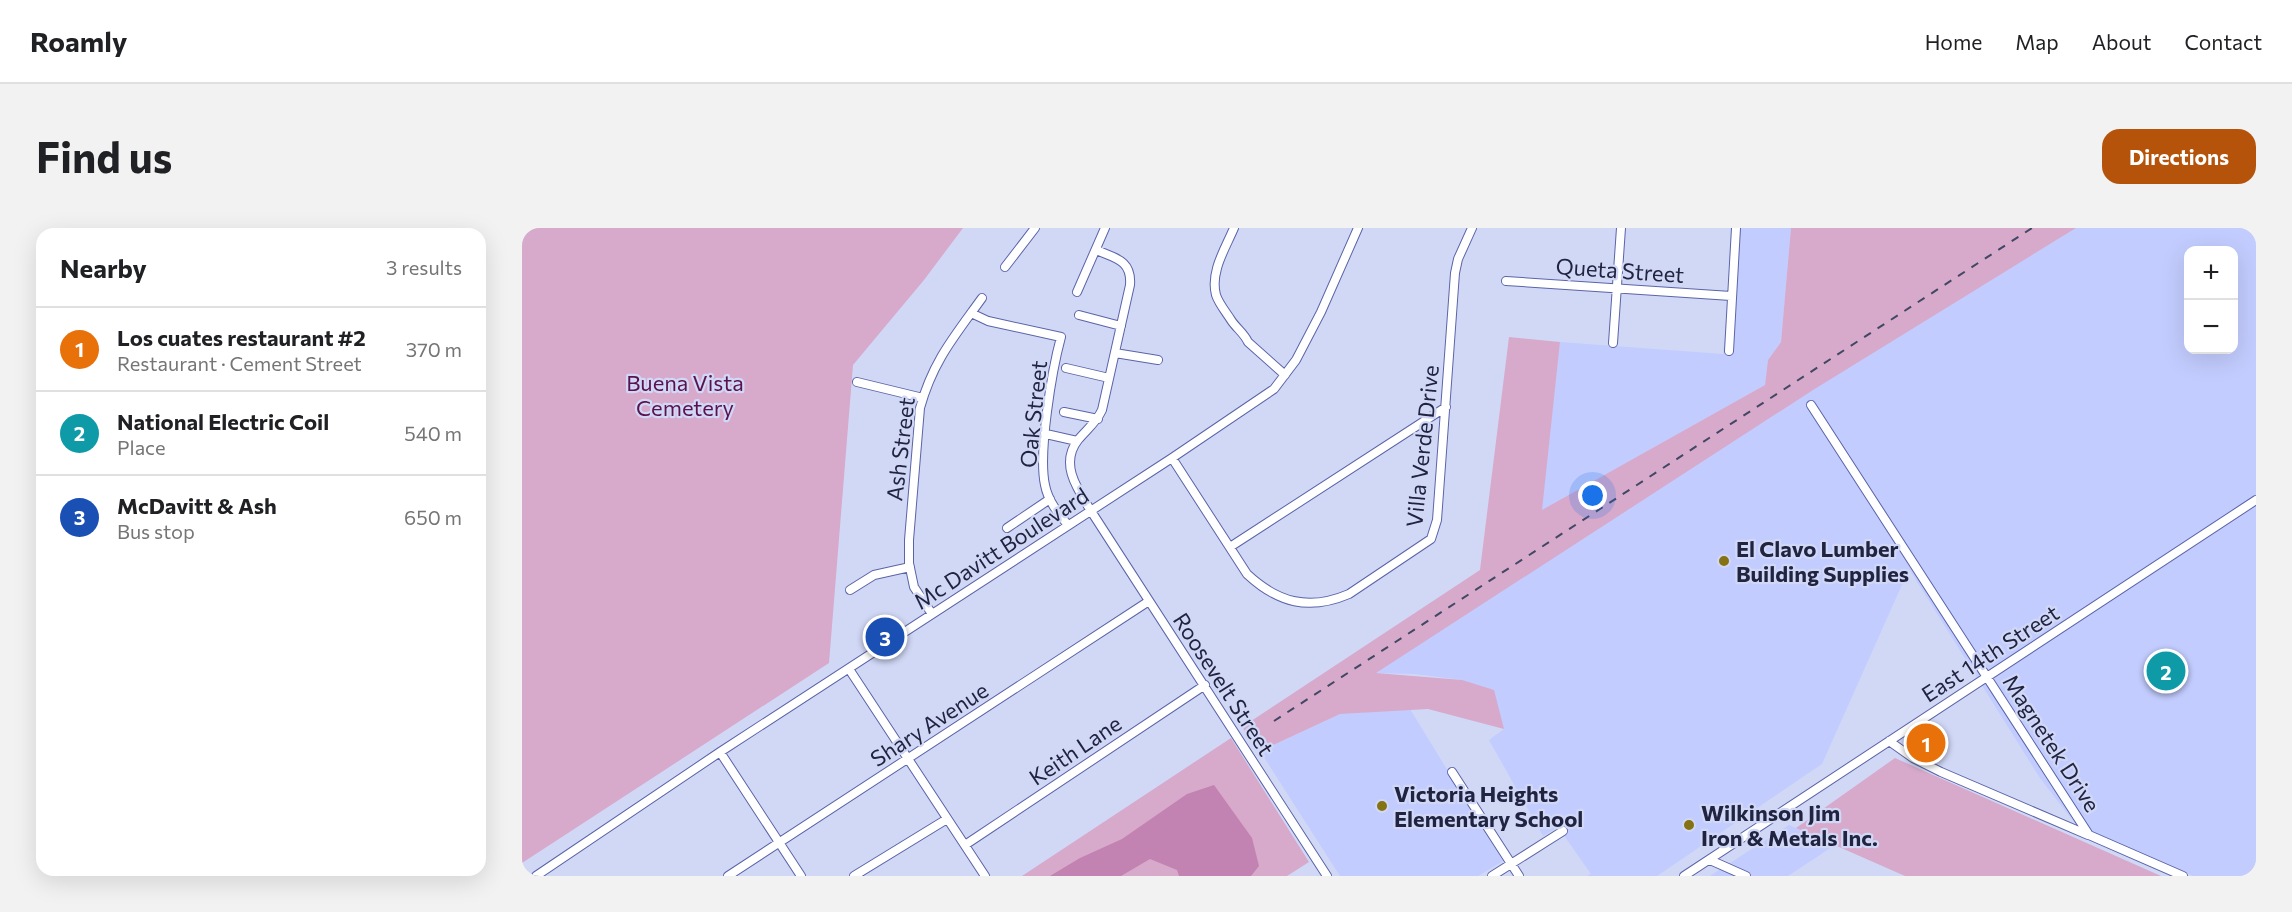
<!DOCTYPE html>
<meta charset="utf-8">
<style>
body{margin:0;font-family:Commissioner,sans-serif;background:#f2f2f2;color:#202124}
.controls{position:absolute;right:18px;top:18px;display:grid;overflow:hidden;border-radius:12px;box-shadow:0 6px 24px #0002}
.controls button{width:54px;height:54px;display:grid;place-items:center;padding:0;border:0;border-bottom:2px solid #e0e0e0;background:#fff;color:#202124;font:30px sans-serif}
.you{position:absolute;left:1071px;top:268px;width:21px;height:21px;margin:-15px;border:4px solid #fff;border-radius:50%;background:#1a73e8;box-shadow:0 0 0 9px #1a73e833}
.badge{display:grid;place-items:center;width:39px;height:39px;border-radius:50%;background:#b45309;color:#fff;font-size:20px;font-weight:700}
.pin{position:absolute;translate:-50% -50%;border:3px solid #fff;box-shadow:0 2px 6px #0006}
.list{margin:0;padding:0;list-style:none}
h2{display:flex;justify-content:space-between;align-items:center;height:78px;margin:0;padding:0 24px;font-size:26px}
h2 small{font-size:20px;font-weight:400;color:#757577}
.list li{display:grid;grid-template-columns:39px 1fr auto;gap:18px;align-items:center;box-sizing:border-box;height:84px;padding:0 24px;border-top:2px solid #e0e0e0}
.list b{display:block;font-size:22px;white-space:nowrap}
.list p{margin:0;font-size:20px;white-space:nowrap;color:#757577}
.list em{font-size:20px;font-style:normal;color:#757577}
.map{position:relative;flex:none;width:1734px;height:648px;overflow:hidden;border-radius:18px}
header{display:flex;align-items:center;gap:36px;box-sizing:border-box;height:84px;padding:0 30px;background:#fff;border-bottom:2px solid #e0e0e0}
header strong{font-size:28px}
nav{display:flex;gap:33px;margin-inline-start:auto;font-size:21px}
.intro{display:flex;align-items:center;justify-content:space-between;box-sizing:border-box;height:144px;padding:0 36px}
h1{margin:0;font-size:42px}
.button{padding:15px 27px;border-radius:18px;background:#b45309;color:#fff;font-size:21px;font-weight:700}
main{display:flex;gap:36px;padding:0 36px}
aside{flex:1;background:#fff;border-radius:18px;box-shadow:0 6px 24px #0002}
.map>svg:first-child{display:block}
</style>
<header>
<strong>Roamly</strong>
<nav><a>Home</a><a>Map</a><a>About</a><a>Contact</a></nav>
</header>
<div class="intro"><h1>Find us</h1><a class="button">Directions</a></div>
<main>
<aside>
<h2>Nearby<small>3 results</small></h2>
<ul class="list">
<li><span class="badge" style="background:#e8710a">1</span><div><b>Los cuates restaurant #2</b><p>Restaurant · Cement Street</p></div><em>370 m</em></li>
<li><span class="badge" style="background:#0f9aa8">2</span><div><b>National Electric Coil</b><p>Place</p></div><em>540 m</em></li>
<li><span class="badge" style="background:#1a4fb4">3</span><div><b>McDavitt &amp; Ash</b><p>Bus stop</p></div><em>650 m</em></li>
</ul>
</aside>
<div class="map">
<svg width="1734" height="648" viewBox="0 0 1734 648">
<rect width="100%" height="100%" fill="#d1d8f6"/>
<path fill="#c2ccfe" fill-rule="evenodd" d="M1213,0H1269L1259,114L1246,132L1243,157L1019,283L1038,114L1201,126Z
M1554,0H1734V648H1671L1555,598L1518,550L1387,341L1300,536L1135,648H1065L1069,646L1036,599L1021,608L967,512L982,501L940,452L892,446L853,445L1094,286L1302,154ZM1666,22H1712V122H1666Z
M888,481L981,633L956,648H818L738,523L818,486Z
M1267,597L1313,617L1266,648H1188Z"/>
<path fill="#d7a9cb" d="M0,0H441L402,52L331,137L307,435L0,635Z
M1269,0H1554L1291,162L854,445L940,452L972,462L982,501L906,481L818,486L738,523L720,499L958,342L987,109L1038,114L1020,282L1243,157L1246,132L1259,114Z
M709,510L787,634L765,648H500Z
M1373,530L1639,648H1383L1274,600Z"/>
<path fill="#c283b2" d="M692,557L730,610L737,638L729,648H657L655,642L628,631L599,648H528L558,630L600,611L665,566Z"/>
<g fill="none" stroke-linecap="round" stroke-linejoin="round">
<g stroke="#5a64a8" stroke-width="10">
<path id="minor" d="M712,0C703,21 688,44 694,67C697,76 704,84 709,92C714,100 722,105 726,114L763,147
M574,22C593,30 610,32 608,57L580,182C574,195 564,202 556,212C537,236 556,262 569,283L805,648
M483,39L513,0
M984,53L1209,68
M555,64L583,0
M449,85L466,93L539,109C530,142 516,225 523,257C526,273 536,285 546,297
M557,87L599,98
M1091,115L1099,0
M1207,123L1214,0
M593,125L636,132
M544,140L587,150
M335,154L401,170
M1289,177L1567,607L1661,648
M542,184L576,191
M524,206L555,213
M650,230L725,346C756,375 787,383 827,366L909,311L915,292L933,45L936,31L950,0
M485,300L528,271
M708,319L924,179
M328,362L352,347L388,339
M410,386L392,359L387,335V312L398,180C411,133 432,109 460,70
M327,441L463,648
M1367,513L1391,530L1419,544L1566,607
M198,524L279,648
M930,544L997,648
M443,617L683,457
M1188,632L1224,648
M14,648L198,524L650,230L752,161L774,132L799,84L836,0
M206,648L627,373
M332,648L425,591
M970,648L1041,603
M1162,648L1734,272"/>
</g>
<use href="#minor" stroke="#fff" stroke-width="8"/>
<path stroke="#424764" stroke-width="2" stroke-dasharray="8 8" stroke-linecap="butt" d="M752,493L1510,0"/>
</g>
<g fill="#857213" stroke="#d1d8f6" stroke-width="2">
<circle cx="1202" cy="333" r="6"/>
<circle cx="860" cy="578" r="6"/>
<circle cx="1167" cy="597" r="6"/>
</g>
<g text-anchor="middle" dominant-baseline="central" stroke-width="4.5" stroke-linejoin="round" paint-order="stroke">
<g font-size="22" fill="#202441" stroke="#d1d8f6">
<text transform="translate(1098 42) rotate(4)">Queta Street</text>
<text transform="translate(511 186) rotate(-84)">Oak Street</text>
<text transform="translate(900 218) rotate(-84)">Villa Verde Drive</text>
<text transform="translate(378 221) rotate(-83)">Ash Street</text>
<text transform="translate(479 320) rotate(-33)">Mc Davitt Boulevard</text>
<text transform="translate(1468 425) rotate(-33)">East 14th Street</text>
<text transform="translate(702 456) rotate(57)">Roosevelt Street</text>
<text transform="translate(407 496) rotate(-33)">Shary Avenue</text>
<text transform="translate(1530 515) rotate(57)">Magnetek Drive</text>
<text transform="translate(553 522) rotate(-34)">Keith Lane</text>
</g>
<g font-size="22" fill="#5c114f" stroke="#d1d8f6">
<text x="163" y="154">Buena Vista<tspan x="163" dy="25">Cemetery</tspan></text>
</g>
<g font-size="22" font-weight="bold" fill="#202441" stroke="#d1d8f6" text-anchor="start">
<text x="1214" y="320">El Clavo Lumber<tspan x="1214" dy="25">Building Supplies</tspan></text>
<text x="872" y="565">Victoria Heights<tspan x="872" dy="25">Elementary School</tspan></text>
<text x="1179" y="584">Wilkinson Jim<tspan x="1179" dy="25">Iron &amp; Metals Inc.</tspan></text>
</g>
</g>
</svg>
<div class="controls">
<button>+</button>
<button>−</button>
</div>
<div class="you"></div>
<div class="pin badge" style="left:1404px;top:515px;background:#e8710a">1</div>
<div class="pin badge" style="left:1644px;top:443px;background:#0f9aa8">2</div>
<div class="pin badge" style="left:363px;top:409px;background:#1a4fb4">3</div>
</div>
</main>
